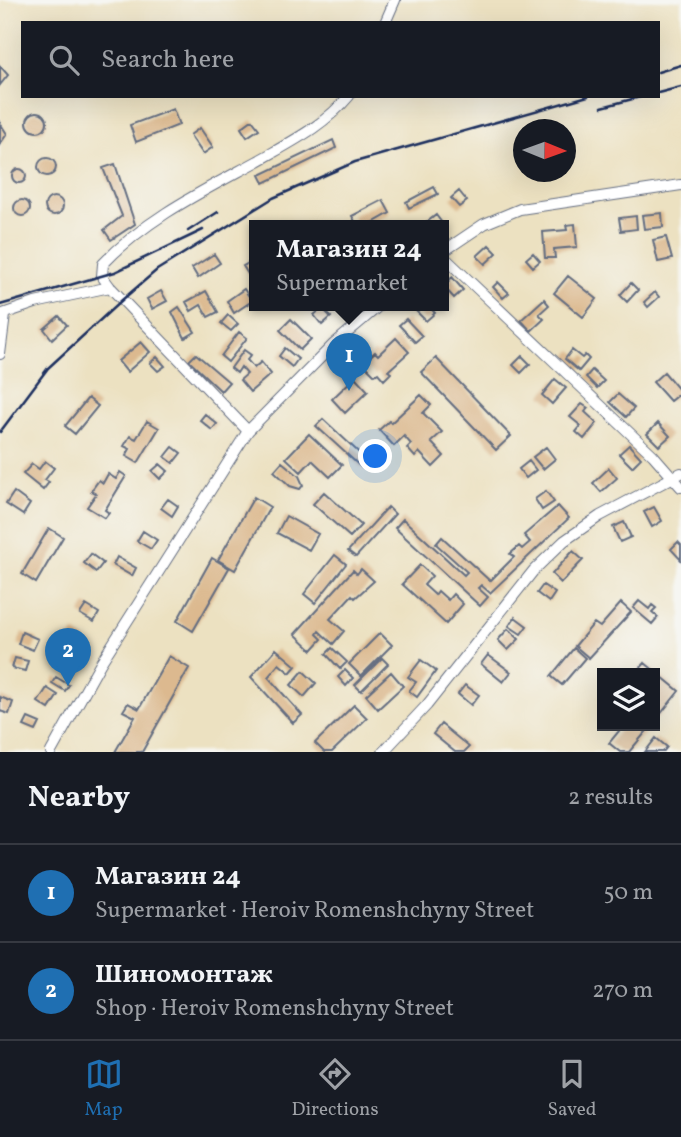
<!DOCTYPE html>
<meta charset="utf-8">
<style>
body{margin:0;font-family:Vollkorn,serif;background:#242831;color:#f1f3f6}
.controls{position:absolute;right:21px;bottom:21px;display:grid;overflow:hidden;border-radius:0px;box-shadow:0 7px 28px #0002}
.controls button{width:63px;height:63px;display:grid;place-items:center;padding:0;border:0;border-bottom:2px solid #363941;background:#171b24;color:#f1f3f6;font:35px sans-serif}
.compass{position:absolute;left:513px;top:119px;width:63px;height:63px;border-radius:50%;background:#171b24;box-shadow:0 7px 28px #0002;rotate:91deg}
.you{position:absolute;left:376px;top:457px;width:24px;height:24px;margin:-18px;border:5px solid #fff;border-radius:50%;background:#1a73e8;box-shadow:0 0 0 10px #1a73e833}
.badge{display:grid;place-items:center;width:46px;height:46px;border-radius:50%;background:#1f6fb2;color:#fff;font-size:23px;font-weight:700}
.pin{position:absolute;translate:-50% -58px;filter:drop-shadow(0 2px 4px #0008)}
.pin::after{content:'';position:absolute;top:37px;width:24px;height:21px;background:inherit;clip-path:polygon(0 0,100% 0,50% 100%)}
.popup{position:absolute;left:249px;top:220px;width:200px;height:91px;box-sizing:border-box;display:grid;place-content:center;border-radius:0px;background:#171b24;filter:drop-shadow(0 2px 5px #0005);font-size:23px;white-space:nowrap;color:#9ea1a6}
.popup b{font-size:26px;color:#f1f3f6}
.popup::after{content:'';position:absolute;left:50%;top:100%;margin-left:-14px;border:14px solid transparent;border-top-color:#171b24}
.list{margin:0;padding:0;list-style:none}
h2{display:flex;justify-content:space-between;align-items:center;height:91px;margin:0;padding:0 28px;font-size:30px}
h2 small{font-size:23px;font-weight:400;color:#9ea1a6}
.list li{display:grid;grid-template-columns:46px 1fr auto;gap:21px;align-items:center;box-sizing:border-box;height:98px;padding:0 28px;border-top:2px solid #363941}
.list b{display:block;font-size:26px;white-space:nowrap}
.list p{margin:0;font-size:23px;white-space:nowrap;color:#9ea1a6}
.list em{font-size:23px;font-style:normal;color:#9ea1a6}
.icon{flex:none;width:38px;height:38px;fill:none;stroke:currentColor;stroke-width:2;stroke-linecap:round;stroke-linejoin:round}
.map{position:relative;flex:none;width:681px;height:752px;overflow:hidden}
.search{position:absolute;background:#171b24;box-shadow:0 7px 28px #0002;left:21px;right:21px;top:21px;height:77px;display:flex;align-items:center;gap:18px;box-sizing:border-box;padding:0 24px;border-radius:0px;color:#9ea1a6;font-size:26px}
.sheet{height:287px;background:#171b24}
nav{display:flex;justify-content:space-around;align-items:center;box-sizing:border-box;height:98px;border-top:2px solid #363941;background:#171b24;font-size:19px;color:#9ea1a6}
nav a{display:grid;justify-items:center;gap:4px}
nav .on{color:#1f6fb2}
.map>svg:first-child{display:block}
</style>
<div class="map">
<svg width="681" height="752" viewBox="0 0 681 752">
<rect width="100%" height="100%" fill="#f6f6f2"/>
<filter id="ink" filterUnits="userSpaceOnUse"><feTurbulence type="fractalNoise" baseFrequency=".0143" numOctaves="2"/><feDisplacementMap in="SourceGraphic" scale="14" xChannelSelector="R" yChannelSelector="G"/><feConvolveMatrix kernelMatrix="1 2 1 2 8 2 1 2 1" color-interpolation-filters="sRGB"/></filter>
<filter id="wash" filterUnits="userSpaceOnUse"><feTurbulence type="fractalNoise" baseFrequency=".00686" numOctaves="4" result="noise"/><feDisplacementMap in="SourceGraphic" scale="28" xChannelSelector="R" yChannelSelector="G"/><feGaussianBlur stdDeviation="1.57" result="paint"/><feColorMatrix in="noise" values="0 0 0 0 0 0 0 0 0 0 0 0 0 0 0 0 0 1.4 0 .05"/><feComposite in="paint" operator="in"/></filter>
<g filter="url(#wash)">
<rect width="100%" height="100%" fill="#ece1c1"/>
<g id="blocks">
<path fill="#dcb98f" d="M0,66L8,75L0,85Z
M173,109L179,125L136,142L130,125Z
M27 122a10 10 0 1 1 20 0a10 10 0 1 1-20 0Z
M252,120L259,129L247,137L241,128Z
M0,123L7,134L0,144Z
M200,128L213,147L203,154L190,135Z
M333,140L336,148L264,183L260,175Z
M38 167a9 9 0 1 1 18 0a9 9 0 1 1-18 0Z
M115,164L135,224L111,240L104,230L122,216L103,168Z
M12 176a7 7 0 1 1 14 0a7 7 0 1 1-14 0Z
M434,187L438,194L409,208L406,202Z
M459,191L467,201L459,207L451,198Z
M45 206a9 9 0 1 1 18 0a9 9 0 1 1-18 0Z
M383,200L390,213L369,225H357L352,216Z
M14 208a8 8 0 1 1 16 0a8 8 0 1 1-16 0Z
M662,213L663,227L644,229L642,215Z
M436,215L442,223L429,225L427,222Z
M636,216L637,229L621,231L619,218Z
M575,224L577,247L554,249L555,258H545L543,232L567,230L566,225Z
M666,237L672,259L658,262L653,240Z
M489,245L497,253L485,264L477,256Z
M533,253L540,261L533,267L526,259Z
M214,254L220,263L198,278L192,268Z
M254,260V274L250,277L243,266Z
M568,276L597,299L583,317L554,293Z
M452,277L463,290L454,298L444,287Z
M498,282L509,293L503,298L493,287Z
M631,283L638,290L627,302L620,295Z
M244,289L252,301L234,313L227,301Z
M161,291L167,301L152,309L147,299Z
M206,291L218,312L208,317L201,305L191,311L186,302Z
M655,292L659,297L648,307L644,302Z
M544,299L549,305L539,314L544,319L531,331L521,320Z
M420,305H428L435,313L426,321L415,310Z
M179,307L195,332L185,338L172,312Z
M322,308L331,317L322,325L314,315Z
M228,315L238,324L231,331L221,323Z
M59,316L67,325L52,339L44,329Z
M291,319L311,339L300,350L280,330Z
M406,319L422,336L415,342L399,325Z
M239,332L247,338L228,362L221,356Z
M396,338L409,352L388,371L391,373L384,380L378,373L375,375L363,363L375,352L378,355Z
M141,342L150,352L127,372L118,361Z
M285,348L298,359L292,367L279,356Z
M244,350L251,355L247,360L254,368L261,362L271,374L250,392L240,380L247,374L241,367L237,373L231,368Z
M572,350L582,358L585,355L589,359L579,371L565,359Z
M196,354L229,382L221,391L189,361Z
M522,356L530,364L521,373L513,365Z
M157,357L165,366L158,371L150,363Z
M436,358L511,436L496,450L421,372Z
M592,370L604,381L597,388L586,377Z
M664,372L681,392L670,401L653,382Z
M355,377L368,391L345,413L332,399Z
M555,379L566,388L552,404L542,395Z
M618,394L634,408L626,417L610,402Z
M421,395L431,405L423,413L442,432L431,442L444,456L433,467L419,452L415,457L407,448L411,444L404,436L394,446L379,430L389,421L391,423Z
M88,398L98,406L75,434L65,426Z
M582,404L588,408L585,412L597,423L584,439L576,432L581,426L570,417Z
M205,414L217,424L212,430L200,420Z
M323,419L368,461L362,468L316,426Z
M147,421L159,428L138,463L126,456L130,449L124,446L130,436L136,439Z
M658,423L670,436L659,446L647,434Z
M309,434L342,465L330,477L312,460L301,472L286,458Z
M629,445L641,458L632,467L619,454Z
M173,447L181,453L173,463L165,457Z
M546,447L555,459L543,469L533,457Z
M45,461L54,468L45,480L49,482L43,490L23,474L32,464L39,469Z
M529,461L536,470L526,478L519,469Z
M282,462L299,476L303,485L300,489L290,486L274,471Z
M160,464L168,471L160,479L152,471Z
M609,468L617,478L601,492L593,483Z
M120,472L126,476L105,510L109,513L105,518L87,507L96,494L91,491L99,480L103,483L108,474L116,479Z
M546,491L554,502L542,510L535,499Z
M14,492L30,504L23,515L6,504Z
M324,492L361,525L350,537L313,504Z
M254,497L270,507L235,570L218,560Z
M168,499L178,506L172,516L161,508Z
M558,506L569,518L490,593L481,585L478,588L488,597L480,606L395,528L403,519L464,575L467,572L436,544L442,537L490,581L514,557L510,554L519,546L522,549L530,542L524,535Z
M388,507L395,514L356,557L348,551Z
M654,507L662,521L652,527L644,512Z
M286,516L318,534L309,550L277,533Z
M624,522L631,537L620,542L613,527Z
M49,528L63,537L36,583L22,574Z
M143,531L157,540L151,549L137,541Z
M678,542L681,545V560L671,549Z
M573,551L583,560L561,583L552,574Z
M91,554L103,563L96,572L84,563Z
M335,555L346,564L315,603L304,594Z
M117,557L136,568L132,576L113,565Z
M212,558L229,568L193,631L177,621Z
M420,565L432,576L424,585L435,595L438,591L448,600L453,594L463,604L446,624L402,584Z
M361,569L374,581L355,598L352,595L330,619L344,631L333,644L319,631L317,634L322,639L312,650L295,634L353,570L357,574Z
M543,585L555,593L549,602L537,593Z
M639,601L649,609L652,605L656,608L652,612L658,617L652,624L633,608Z
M621,603L631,612L589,658L575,646L594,623L600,627Z
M86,605L99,613L94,622L80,614Z
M515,617L527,626L521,634L509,626Z
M508,629L519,639L508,650L498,640Z
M22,632L38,639L33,650L18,644Z
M74,632L87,641L82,649L69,641Z
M380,633L392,645L361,676L349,664Z
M332,648L347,662L340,669L326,654Z
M574,648L585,658L562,685L551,676Z
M276,649L296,666L290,673L279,664L268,677L302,715L293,723L251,677Z
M65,651L78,659L71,670L58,662Z
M488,655L511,672L503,682L481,664Z
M169,656L189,668L142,752H115L135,717L123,711L128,703L139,709Z
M15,658L28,661L25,671L12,668Z
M382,658L388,664L361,691L355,685Z
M421,660L436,671L417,697L409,691L416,682L408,677Z
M645,663L679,691L655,721V673H636Z
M345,670L353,678L346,686L338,677Z
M303,671L316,683L304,697L291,685Z
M391,672L403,686L378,709L366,695Z
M56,677L69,685L65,691L52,683Z
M465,685L479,695L471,705L458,694Z
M47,688L58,695L49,709L38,702Z
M0,697L13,702L9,714L0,711Z
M354,705L367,718L332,752H324L315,743Z
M28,718L40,723L36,731L24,726Z
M441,724L469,747L464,752H455L433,734Z
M623,726H651L629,752H620L609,743Z
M656,738L667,747L663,752H645Z"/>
</g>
</g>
<g filter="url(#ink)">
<use href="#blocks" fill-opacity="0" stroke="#646d81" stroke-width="2"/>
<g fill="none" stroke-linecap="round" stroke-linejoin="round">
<g stroke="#646d81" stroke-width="12">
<path id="minor" d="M385,23L395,0
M444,251L484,224L520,209L681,185
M444,257L653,455L681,487
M0,315L35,303L110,287
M0,354L5,315
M248,431L110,287L102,276L103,264C147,218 203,191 258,161C291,142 324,126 349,96
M51,752L100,664L248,431L334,344L380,305
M383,752L427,705L534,570L564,541L600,516L681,473"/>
</g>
<use href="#minor" stroke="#fff" stroke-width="10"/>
<path stroke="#1b2f5e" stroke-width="2.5" d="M658,72L681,65
M658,93L681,87
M602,107L644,96
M188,231L218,212
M0,305L115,272L203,230
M0,432L48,368L122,300L157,270L273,198L355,162L588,96"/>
</g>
</g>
</svg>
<div class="controls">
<button><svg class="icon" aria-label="layers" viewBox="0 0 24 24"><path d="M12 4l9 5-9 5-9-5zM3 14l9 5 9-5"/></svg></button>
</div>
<svg class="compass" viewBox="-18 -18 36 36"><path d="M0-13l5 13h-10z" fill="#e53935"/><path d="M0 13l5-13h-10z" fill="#9ea1a6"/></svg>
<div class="you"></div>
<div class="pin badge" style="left:349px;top:391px">1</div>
<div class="popup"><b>Магазин 24</b>Supermarket</div>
<div class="pin badge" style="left:68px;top:686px">2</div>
<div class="search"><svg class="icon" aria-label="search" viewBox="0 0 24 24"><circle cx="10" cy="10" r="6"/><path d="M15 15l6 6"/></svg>Search here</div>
</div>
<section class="sheet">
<h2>Nearby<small>2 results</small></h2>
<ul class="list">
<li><span class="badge">1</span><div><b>Магазин 24</b><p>Supermarket · Heroiv Romenshchyny Street</p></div><em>50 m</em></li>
<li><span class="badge">2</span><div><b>Шиномонтаж</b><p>Shop · Heroiv Romenshchyny Street</p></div><em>270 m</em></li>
</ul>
</section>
<nav>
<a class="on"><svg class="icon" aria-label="map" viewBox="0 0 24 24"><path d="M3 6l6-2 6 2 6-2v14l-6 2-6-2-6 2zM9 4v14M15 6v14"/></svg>Map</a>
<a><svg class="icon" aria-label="directions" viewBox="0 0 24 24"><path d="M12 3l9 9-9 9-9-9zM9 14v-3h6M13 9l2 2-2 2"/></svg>Directions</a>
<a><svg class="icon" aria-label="saved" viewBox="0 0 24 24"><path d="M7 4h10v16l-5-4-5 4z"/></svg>Saved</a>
</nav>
